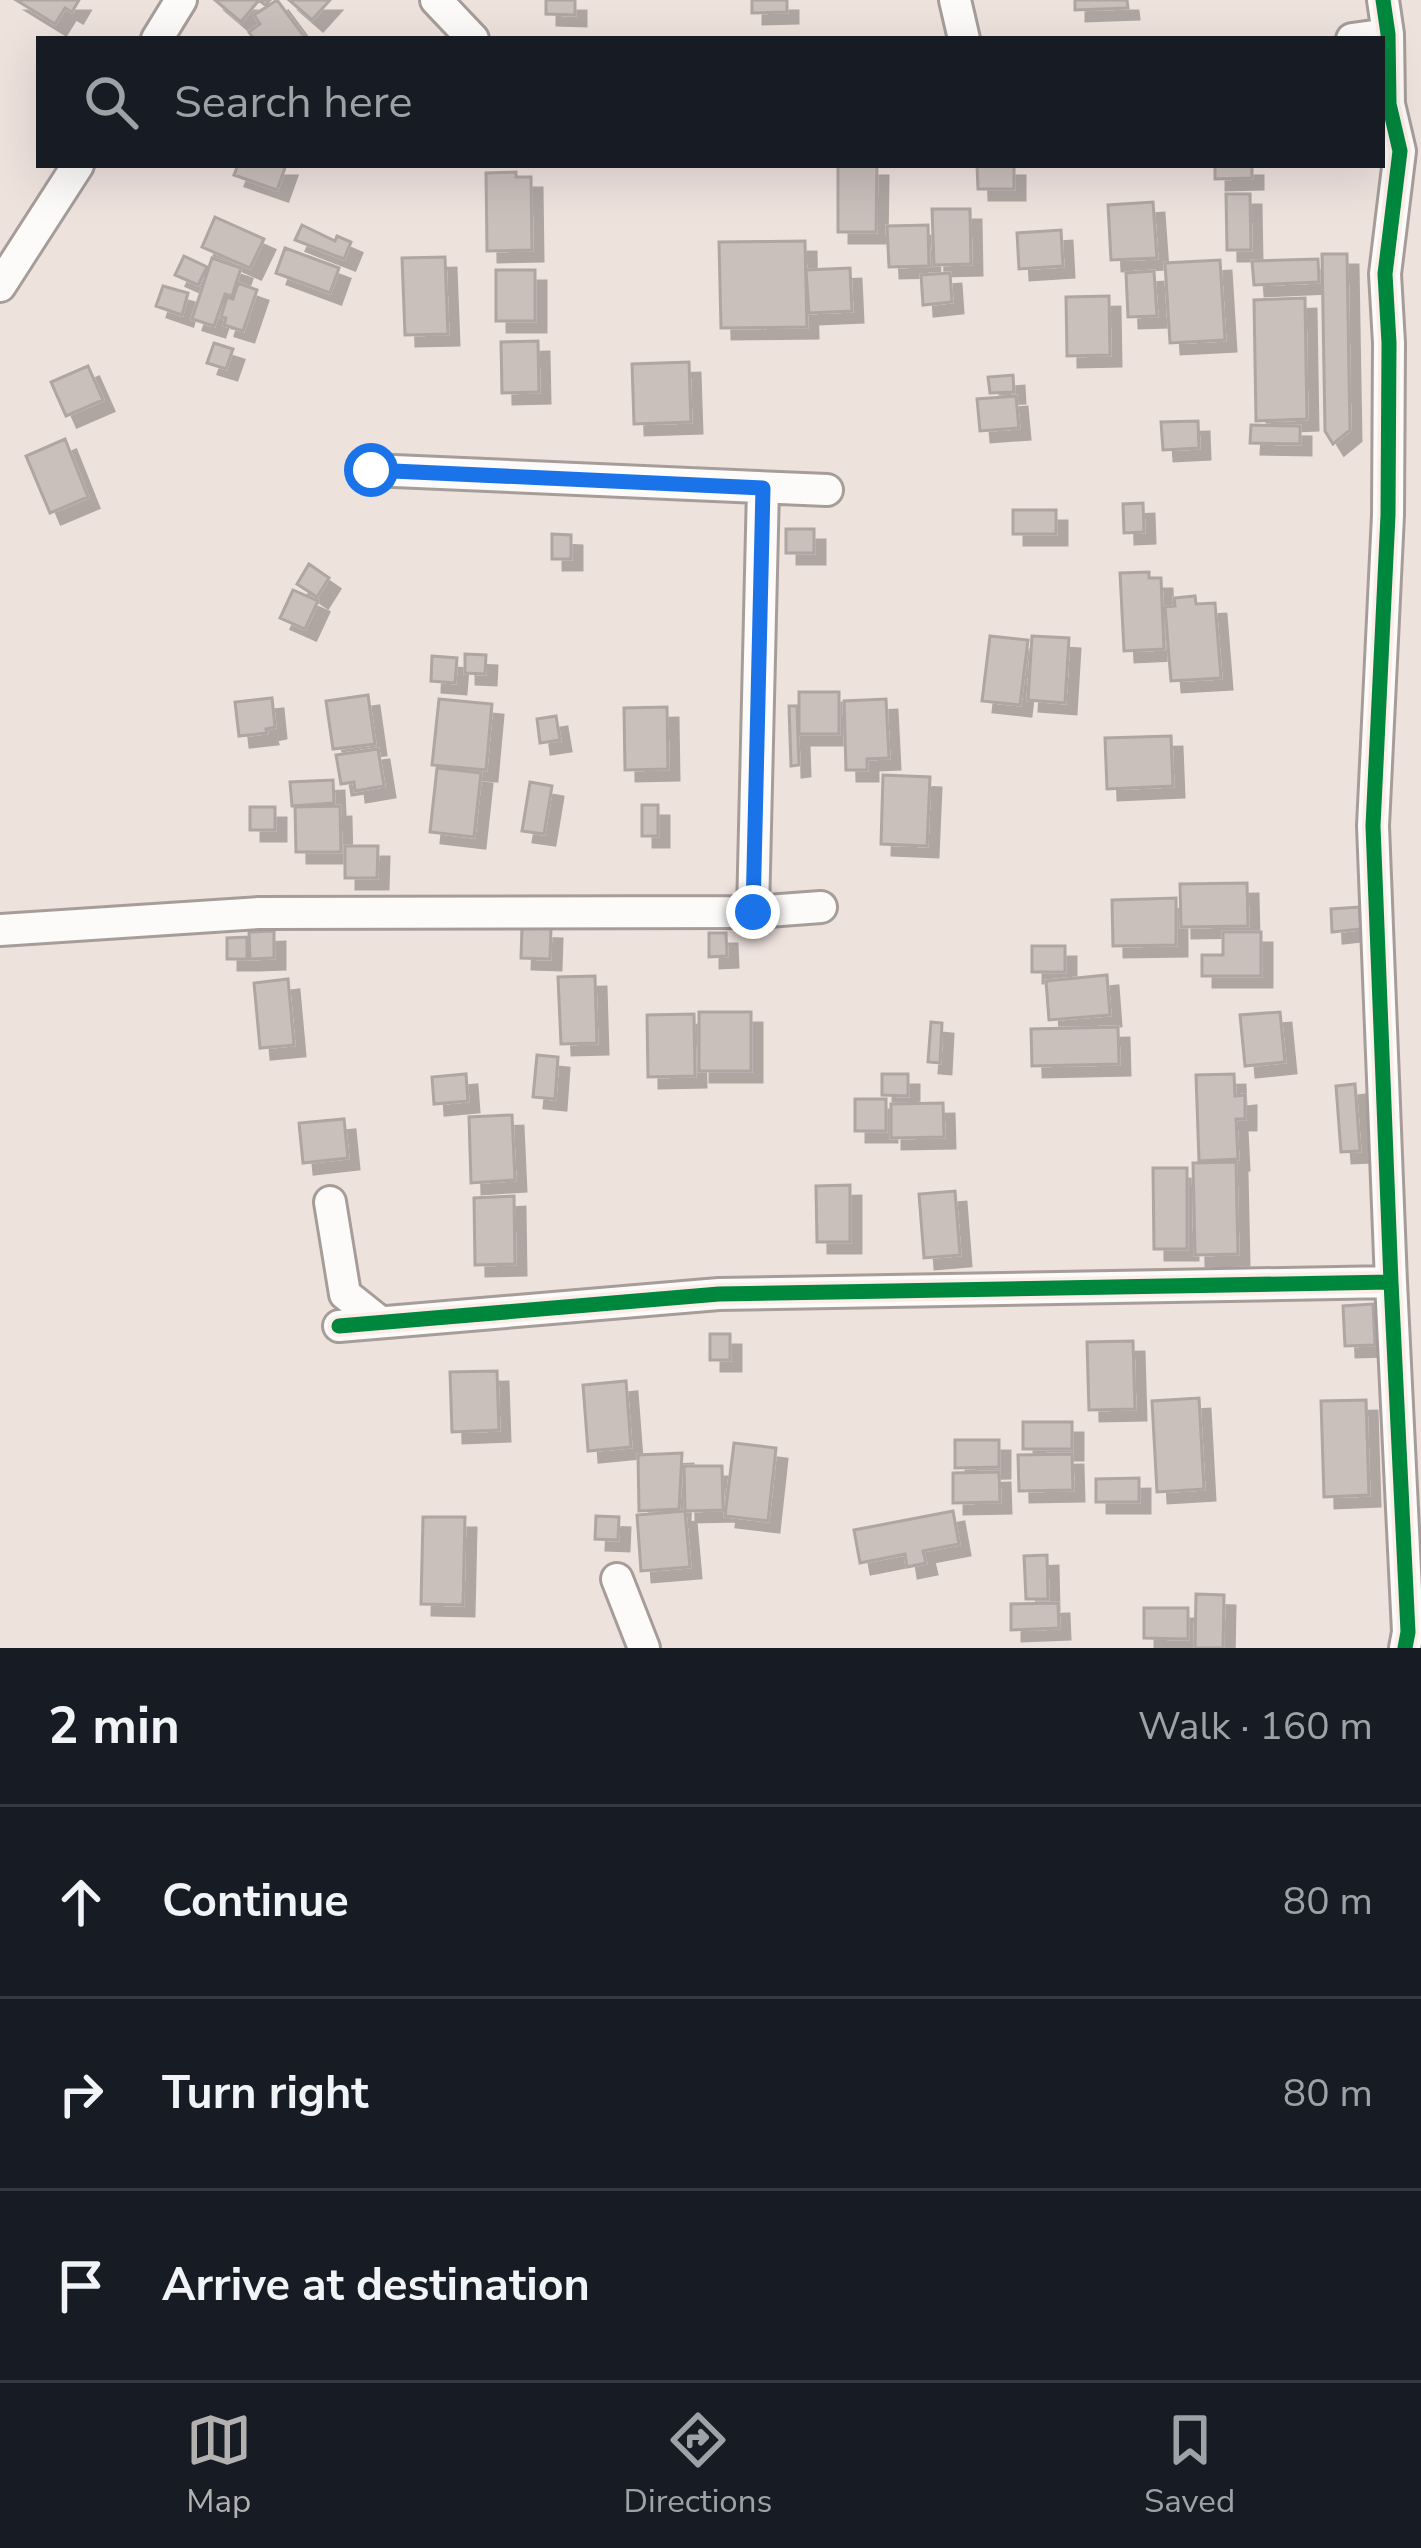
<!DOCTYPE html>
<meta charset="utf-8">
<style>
body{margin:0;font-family:"Nunito Sans",sans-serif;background:#242831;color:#f1f3f6}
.stop{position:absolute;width:36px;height:36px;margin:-27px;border:9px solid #1a73e8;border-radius:50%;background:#fff}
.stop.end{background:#1a73e8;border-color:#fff;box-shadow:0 3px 12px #0008}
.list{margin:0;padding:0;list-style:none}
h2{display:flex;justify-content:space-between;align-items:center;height:156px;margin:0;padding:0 48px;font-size:51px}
h2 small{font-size:39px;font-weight:400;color:#9ea1a6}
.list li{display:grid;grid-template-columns:78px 1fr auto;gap:36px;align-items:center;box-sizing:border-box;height:192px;padding:0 48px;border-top:3px solid #363941}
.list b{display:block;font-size:45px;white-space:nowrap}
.list em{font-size:39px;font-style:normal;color:#9ea1a6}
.icon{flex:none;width:66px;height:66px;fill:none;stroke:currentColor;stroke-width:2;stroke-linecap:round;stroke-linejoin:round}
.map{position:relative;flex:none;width:1421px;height:1648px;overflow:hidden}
.search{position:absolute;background:#171b24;box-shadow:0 12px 48px #0002;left:36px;right:36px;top:36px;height:132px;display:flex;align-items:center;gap:30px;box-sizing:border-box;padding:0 42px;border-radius:0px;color:#9ea1a6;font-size:45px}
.sheet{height:732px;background:#171b24}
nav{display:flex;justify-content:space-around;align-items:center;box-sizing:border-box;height:168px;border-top:3px solid #363941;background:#171b24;font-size:33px;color:#9ea1a6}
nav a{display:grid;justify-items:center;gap:6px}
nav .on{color:#b3b0b0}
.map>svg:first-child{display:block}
</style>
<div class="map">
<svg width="1421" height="1648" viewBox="0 0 1421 1648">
<defs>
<filter id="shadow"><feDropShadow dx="11" dy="11" stdDeviation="0" flood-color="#0004"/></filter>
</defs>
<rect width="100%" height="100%" fill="#eee2dd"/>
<path fill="#c9bfbb" stroke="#afa6a2" stroke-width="3" filter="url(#shadow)" d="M16,0H79L72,12L65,8L55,24Z
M215,0H270L265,5L259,0L241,22Z
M277,0L306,39H254L249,32L260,24L254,15Z
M289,0H330L312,20Z
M546,0H575V15L546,14Z
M752,0H787V12L752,13Z
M1075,0H1127L1128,8L1075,10Z
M238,165H286L277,190L234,175Z
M838,165H877L876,232H838Z
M977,165H1014V189H978Z
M1215,165H1252V178L1215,179Z
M516,172V177H531L532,250L487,251L486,173Z
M1226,194H1250L1251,250H1227Z
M1153,202L1157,258L1111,260L1108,205Z
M932,209H970L971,264L934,265Z
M215,217L264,239L250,268L202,247Z
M302,225L335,241L337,236L351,242L344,259L295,240Z
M928,225L929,266L889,267L887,226Z
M1061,230L1063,266L1019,269L1017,233Z
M805,241L807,327L721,328L719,242Z
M285,248L339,268L330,293L276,273Z
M1322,254H1347L1350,430L1333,444L1325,431Z
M184,256L207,267L198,285L175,275Z
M445,257L448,334L405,335L402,258Z
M212,258L241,268L232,296L225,294L214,326L192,319Z
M1318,259L1319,282L1254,285L1252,261Z
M1220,260L1225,340L1170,343L1165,263Z
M850,268L852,311L809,313L806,270Z
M496,270H535V321H496Z
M1154,271L1157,316L1128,317L1126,273Z
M950,273L952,302L923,305L921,275Z
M238,283L257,290L243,331L224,325L226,318L221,317L227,297L233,299Z
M163,286L188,293L182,315L156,306Z
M1109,296L1110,355L1067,356L1066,297Z
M1305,298L1307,419L1256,421L1254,300Z
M538,341L539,392L502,393L501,342Z
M214,343L233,349L226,369L207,363Z
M689,362L691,422L634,424L632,364Z
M88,366L103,400L66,416L51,382Z
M1013,375L1014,392L990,393L988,377Z
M1016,396L1019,428L980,431L977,399Z
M1198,421L1199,448L1163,450L1161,422Z
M1251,425L1300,426V444L1250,443Z
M65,439L88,497L50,513L26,456Z
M1143,503L1144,532L1124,533L1123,504Z
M1013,510H1056V534H1013Z
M786,529H814V553H786Z
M552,534L571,535V559H552Z
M309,564L329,578L317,597L297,584Z
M1149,572V578H1161L1164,649L1124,651L1120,573Z
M293,590L318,601L305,629L280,618Z
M1195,596L1196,604L1215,603L1221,678L1171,681L1165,607L1175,606L1174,598Z
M990,636L1028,640L1020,705L982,701Z
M1032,636L1069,638L1065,703L1028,700Z
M465,654L486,655L485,674L465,673Z
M432,656L457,658L455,683L431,681Z
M799,692H839V734H799Z
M368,695L375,744L333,749L326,701Z
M272,698L275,727L266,729L267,733L239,736L235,702Z
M439,699L492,704L486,770L432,765Z
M886,699L889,758L867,759V770H846L844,701Z
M789,706H797L799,765L791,766Z
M667,707L668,769L625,770L624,708Z
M556,716L560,740L540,743L537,719Z
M1171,736L1173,786L1107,789L1105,738Z
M378,749L384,786L355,791L354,782L341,784L336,755Z
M437,768L481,773L474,837L430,832Z
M883,775L930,777L927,846L881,844Z
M333,780L334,803L292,806L290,782Z
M530,782L552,786L544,834L522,831Z
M642,805H658V836H642Z
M340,806L341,852H296L295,807Z
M250,807H275V830H250Z
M345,846H378L377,878H345Z
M1247,883L1248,926L1181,927L1180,884Z
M1176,898V945L1113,946L1112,900Z
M1359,907L1361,929L1332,932L1331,909Z
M522,927L551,928L550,959L521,958Z
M274,931V958L250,959L249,932Z
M1223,932H1261V976H1202V955H1223Z
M709,933H726L727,956L709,957Z
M247,937V959H227V938Z
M1032,946H1065V972H1032Z
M1107,975L1110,1015L1049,1020L1046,981Z
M595,976L597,1043L561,1044L558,977Z
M288,979L294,1045L260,1048L254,983Z
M699,1012H751V1071H699Z
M1280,1012L1285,1062L1245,1066L1240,1015Z
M694,1014L695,1076L648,1077L647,1015Z
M931,1022L942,1023L940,1063L928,1062Z
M1118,1027L1119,1064L1032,1066L1031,1029Z
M537,1055L558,1057L555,1099L533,1097Z
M466,1074L468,1101L434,1104L432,1077Z
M882,1074H908V1096L882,1095Z
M1234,1074L1235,1096L1245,1095V1119H1236L1238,1159L1199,1161L1196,1075Z
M1355,1084L1360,1151L1341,1152L1336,1086Z
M855,1099H886V1131H855Z
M943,1103L944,1137L891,1138V1104Z
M512,1115L515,1180L471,1183L469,1117Z
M344,1119L348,1158L303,1163L299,1123Z
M1236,1162L1238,1254L1195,1255L1193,1163Z
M1153,1168H1187V1249H1154Z
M850,1185V1242H817L816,1186Z
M955,1191L960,1255L924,1258L919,1194Z
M514,1196L515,1264L475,1265L474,1198Z
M1373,1304L1375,1345L1345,1346L1343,1306Z
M710,1334H730V1360H710Z
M1133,1341L1135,1409L1089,1410L1087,1342Z
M497,1371L499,1430L452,1432L450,1372Z
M626,1381L631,1447L588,1451L583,1385Z
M1199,1398L1204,1489L1157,1492L1152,1401Z
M1366,1400L1369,1495L1324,1497L1321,1401Z
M1023,1422H1072V1449H1023Z
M955,1440H999V1467L955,1468Z
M734,1443L776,1448L768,1521L725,1516Z
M682,1453L679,1509L639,1511L638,1455Z
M1072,1454L1073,1490L1019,1491L1018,1455Z
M684,1466H722L723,1510L685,1511Z
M999,1472L1000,1502L953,1503V1473Z
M1139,1478V1502H1096V1479Z
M685,1511L690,1567L641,1571L637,1515Z
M953,1511L959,1544L923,1551L926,1563L907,1567L905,1554L860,1563L854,1530Z
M596,1516L619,1517L618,1540L595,1539Z
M423,1517H465L463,1605L421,1604Z
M1047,1555L1048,1599H1026L1024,1556Z
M1196,1594L1224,1595L1223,1648H1195Z
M1058,1603L1059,1628L1011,1630V1604Z
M1144,1608H1188V1639L1144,1638Z"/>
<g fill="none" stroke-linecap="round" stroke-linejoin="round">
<g stroke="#a69d99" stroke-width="36">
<path id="street" d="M436,0L473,39
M955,0L964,39
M1383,0L1388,34L1389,104L1400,151L1385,274L1389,343L1388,515L1373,826L1391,1282
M157,39L181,0
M1352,39L1388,34
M0,286L78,165
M371,470L827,490
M753,912L821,907
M0,930L259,913L753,912L763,488
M330,1202L345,1294L380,1322
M339,1326L719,1294L1391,1282L1408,1632L1405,1648
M617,1579L644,1648"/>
</g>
<use href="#street" stroke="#fcfbfa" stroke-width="30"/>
<g stroke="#fcede8" stroke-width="22">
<path id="cycleway" d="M1383,0L1388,34L1389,104L1400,151L1385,274L1389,343L1388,515L1373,826L1391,1282
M339,1326L719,1294L1391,1282L1408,1632L1405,1648"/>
</g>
<use href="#cycleway" stroke="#00873e" stroke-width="15"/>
</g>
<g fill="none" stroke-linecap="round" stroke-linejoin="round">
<path stroke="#1a73e8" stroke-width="15" d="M371,470L763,488L753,912"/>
</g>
</svg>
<div class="stop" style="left:371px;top:470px"></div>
<div class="stop end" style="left:753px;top:912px"></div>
<div class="search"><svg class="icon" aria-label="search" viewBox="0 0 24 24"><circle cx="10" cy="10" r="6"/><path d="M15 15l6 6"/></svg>Search here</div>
</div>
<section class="sheet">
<h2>2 min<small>Walk · 160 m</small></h2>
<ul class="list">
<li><svg class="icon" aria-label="ahead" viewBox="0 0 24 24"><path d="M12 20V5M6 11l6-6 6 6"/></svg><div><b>Continue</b></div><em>80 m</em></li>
<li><svg class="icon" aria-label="right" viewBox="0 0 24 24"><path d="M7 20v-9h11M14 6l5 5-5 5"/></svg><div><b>Turn right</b></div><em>80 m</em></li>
<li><svg class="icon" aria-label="arrive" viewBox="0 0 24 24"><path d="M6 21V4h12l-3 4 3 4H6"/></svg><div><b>Arrive at destination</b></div></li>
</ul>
</section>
<nav>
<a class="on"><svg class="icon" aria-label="map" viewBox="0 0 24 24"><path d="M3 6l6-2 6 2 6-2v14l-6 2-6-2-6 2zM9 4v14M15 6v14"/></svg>Map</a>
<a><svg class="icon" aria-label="directions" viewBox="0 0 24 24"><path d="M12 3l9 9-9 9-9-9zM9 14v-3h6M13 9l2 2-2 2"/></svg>Directions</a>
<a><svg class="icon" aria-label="saved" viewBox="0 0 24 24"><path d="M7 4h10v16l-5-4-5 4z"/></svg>Saved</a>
</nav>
